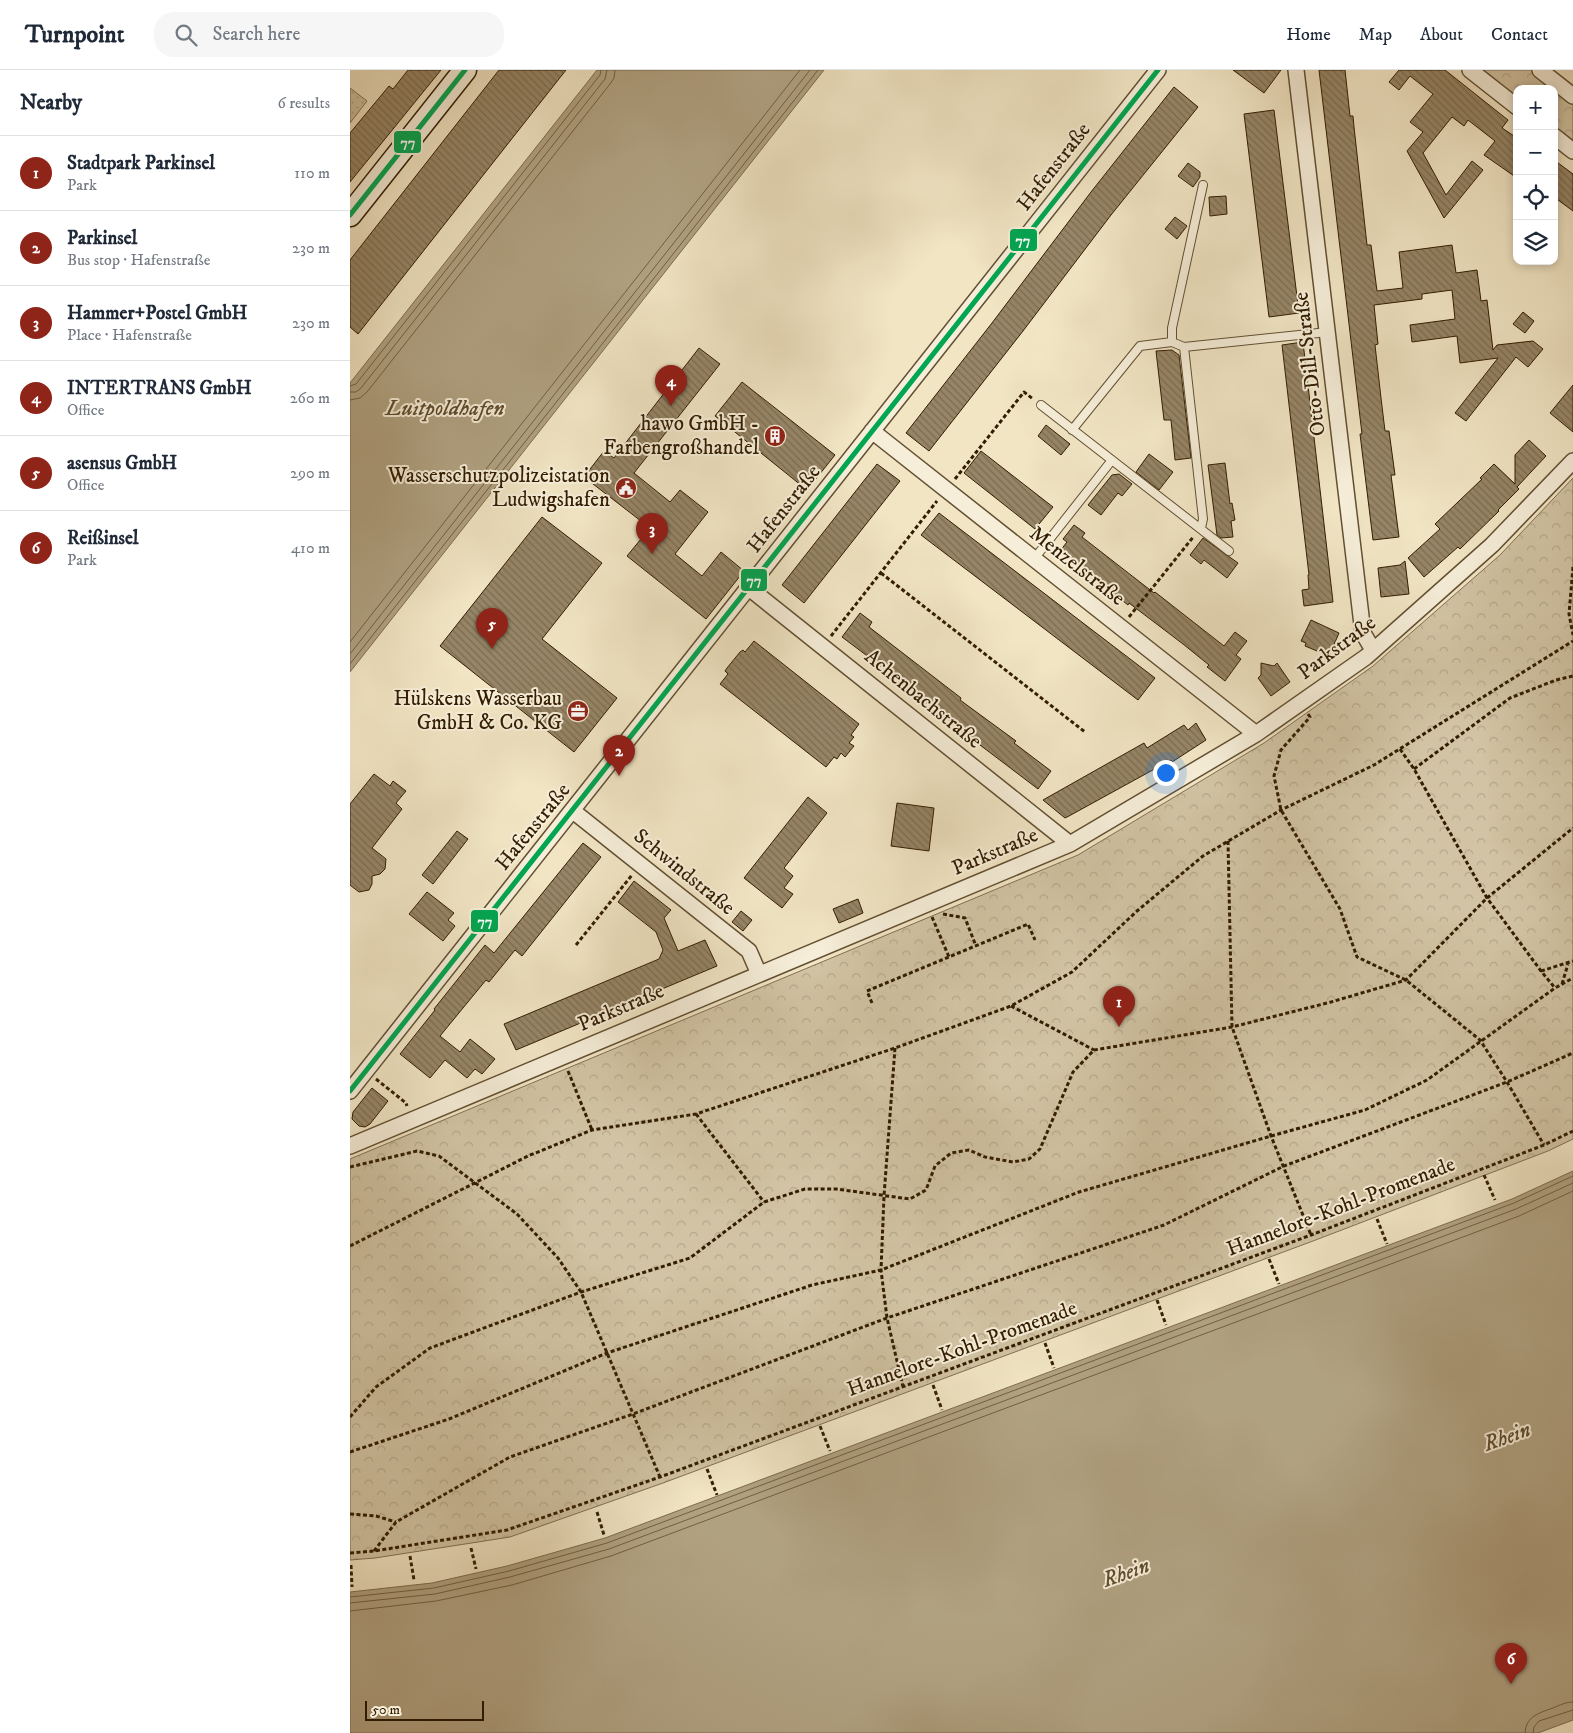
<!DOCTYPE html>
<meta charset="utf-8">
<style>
body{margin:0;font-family:"IM FELL DW Pica",serif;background:#f6f6f7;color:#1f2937}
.controls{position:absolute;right:15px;top:15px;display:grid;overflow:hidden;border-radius:10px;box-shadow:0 2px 8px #0003}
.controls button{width:45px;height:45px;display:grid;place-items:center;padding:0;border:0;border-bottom:1px solid #e0e1e3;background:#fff;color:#1f2937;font:25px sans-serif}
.scale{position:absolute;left:15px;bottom:12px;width:119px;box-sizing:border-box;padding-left:5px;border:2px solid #331d00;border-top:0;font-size:14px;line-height:18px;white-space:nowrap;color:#331d00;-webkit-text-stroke:4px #f6eed9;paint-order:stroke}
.you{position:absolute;left:815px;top:702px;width:18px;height:18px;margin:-12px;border:4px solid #fff;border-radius:50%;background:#1a73e8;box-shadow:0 0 0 8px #1a73e833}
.badge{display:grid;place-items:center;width:32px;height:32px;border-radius:50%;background:#8f2418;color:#fff;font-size:16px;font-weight:700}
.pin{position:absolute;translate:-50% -41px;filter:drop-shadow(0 1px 2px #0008)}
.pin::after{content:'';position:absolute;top:26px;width:18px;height:15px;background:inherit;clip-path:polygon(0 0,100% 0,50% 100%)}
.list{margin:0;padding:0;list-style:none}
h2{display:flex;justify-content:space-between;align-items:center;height:65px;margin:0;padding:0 20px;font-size:21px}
h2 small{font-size:16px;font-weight:400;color:#747a83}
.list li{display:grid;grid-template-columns:32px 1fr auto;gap:15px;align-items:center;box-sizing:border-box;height:75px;padding:0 20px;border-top:1px solid #e0e1e3}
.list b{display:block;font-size:19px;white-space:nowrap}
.list p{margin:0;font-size:16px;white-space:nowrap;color:#747a83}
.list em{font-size:16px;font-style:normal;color:#747a83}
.icon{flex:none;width:28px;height:28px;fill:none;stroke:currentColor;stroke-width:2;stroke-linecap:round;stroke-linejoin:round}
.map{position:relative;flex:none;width:1223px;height:1663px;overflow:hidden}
header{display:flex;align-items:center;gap:30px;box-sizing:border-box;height:70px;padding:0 25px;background:#fff;border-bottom:1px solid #e0e1e3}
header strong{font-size:24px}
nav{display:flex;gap:28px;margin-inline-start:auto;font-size:18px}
.search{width:350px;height:45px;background:#f6f6f7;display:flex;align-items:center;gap:12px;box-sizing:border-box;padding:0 18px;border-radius:20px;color:#747a83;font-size:19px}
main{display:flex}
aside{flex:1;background:#fff}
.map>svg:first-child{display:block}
</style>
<header>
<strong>Turnpoint</strong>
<div class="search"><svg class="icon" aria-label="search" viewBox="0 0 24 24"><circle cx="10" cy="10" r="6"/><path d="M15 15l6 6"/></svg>Search here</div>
<nav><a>Home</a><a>Map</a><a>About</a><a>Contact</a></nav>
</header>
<main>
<aside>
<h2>Nearby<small>6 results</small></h2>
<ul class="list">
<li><span class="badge">1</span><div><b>Stadtpark Parkinsel</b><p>Park</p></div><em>110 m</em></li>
<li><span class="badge">2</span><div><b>Parkinsel</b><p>Bus stop · Hafenstraße</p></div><em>230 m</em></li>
<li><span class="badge">3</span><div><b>Hammer+Postel GmbH</b><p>Place · Hafenstraße</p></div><em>230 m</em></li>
<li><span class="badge">4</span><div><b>INTERTRANS GmbH</b><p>Office</p></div><em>260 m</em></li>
<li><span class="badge">5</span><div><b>asensus GmbH</b><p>Office</p></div><em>290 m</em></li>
<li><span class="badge">6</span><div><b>Reißinsel</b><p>Park</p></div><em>410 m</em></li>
</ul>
</aside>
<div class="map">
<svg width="1223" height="1663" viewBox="0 0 1223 1663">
<defs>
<pattern id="park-crowns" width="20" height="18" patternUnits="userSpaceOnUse" patternTransform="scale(1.25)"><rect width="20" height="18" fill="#d1c3a3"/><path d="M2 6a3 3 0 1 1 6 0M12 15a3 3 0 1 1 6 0" fill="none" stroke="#b4a78b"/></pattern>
<pattern id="garden-dots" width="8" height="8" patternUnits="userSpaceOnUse" patternTransform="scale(1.25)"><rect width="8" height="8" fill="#d1c3a3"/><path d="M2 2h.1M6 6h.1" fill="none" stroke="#b4a78b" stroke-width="1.8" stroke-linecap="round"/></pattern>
<pattern id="building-back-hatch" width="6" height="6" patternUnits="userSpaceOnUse" patternTransform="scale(1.25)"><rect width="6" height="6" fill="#968566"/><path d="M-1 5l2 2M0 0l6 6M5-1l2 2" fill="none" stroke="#7b6c52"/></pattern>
</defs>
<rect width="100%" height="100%" fill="#f1e5c4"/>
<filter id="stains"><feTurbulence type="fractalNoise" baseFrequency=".004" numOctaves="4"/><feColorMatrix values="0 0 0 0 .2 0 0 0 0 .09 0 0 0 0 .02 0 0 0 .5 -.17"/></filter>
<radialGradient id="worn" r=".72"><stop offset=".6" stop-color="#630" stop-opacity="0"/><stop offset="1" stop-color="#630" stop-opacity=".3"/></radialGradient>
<path fill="url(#park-crowns)" stroke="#827052" d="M1129,0H1181L1223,33V73L1204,59V19H1167V29Z
M1223,408V1069L1198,1081L963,1171L313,1413L160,1467L25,1488L0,1490V1089L728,785L914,673L1023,596L1150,485Z"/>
<path fill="url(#garden-dots)" stroke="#827052" d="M0,18L17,31L0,53Z"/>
<path fill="#b0a181" stroke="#7e6c4d" d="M247,0H474L0,602V313Z
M1223,1101V1650L1188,1663H0V1522L82,1513L157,1496L255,1468L1162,1129Z"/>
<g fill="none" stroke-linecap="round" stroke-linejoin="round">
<path stroke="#725f40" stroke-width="1" d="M0,316L6,314L250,5L251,0
M0,322H6L11,318L255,9L257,0
M0,330L10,328L17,322L260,14L264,8L265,0
M0,572L450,0
M0,584L460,0
M0,594L468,0
M0,1527L84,1518L159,1501L257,1473L1164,1133L1223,1106
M0,1533L85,1524L160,1507L259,1479L1166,1139L1223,1113
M0,1541L86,1531L162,1515L261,1486L1169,1146L1223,1121
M1175,1663C1176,1646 1189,1643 1203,1638C1210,1635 1216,1632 1223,1632
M1183,1663L1184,1657L1189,1651L1223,1640"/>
</g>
<path fill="url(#building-back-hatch)" stroke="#331d00" d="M58,0H91L0,112V63L39,16L43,19Z
M149,0H216L8,264L0,257V190Z
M883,0H931L914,23Z
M969,0H995L1000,46H1003L1004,57L1017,175H1021L1027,221L1053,218L1049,182L1102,175L1106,203L1127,200L1131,231L1137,230L1143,280L1147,275L1183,271L1193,279L1178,297L1166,287L1116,351L1105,343L1148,288L1110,293L1107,266L1062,272L1060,255L1105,249L1102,220L1072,224V229L1024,235L1028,274L1025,275L1031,328L1035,361H1039L1045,405H1041L1049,467L1023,470L1010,364H1012Z
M1049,0H1095L1158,50L1152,58L1167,68V108L1134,85L1145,71L1118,50L1114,56L1102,47L1073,83L1096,125L1122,91L1133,100L1094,148L1057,81L1073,62L1060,52L1083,24L1060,6L1049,20L1039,12Z
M824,17L848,37L761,145L673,261L579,381L556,363L642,253L741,122Z
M924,40L949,243L919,247L894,44Z
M1204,90L1223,104V141L1204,127Z
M838,93L850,102V107L843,117L828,106Z
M876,126L877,144L860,146L859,127Z
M825,147L837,156L827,169L815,159Z
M1173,242L1184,251L1175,263L1163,254Z
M953,272L983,532L954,536L952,520L959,519L958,505H959L932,275Z
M349,278L370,294L284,403L320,432L330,420L358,442L325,484L352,506L371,482L394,501L356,549L277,486L300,458L234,407L254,381L264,388Z
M822,280L829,285L841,388L825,390L821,350H814L806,281Z
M392,312L485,385L457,420L365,346Z
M1223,315V362L1200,343Z
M696,355L720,374L711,385L688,366Z
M1179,370L1196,386L1167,417L1169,419L1148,440L1149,441L1110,479L1108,477L1074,507L1058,488L1090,459L1085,454L1132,409L1130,408L1144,394L1165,414V385Z
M631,381L703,437L685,459L614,403Z
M799,384L823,402L809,420L786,402Z
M875,393L880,434L882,433L885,450L881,451L883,467L871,468L867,465L858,395Z
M527,394L550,411L454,533L432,515Z
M769,404L782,414L772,426L768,423L751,445L738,435L762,405Z
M589,443L805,608L788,630L571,465Z
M192,447L252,493L192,569L267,628L224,682L90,576Z
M724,455L735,463L732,467L804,523L805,522L874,576L885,562L897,571L886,585L891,589L875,611L857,597L859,595L833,574L779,533L778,535L710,481L717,472L713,469Z
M853,468L888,493L877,508L854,490L851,494L840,485Z
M1055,491L1059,524L1031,527L1028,498L1050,495Z
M510,543L522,552L519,557L611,628L610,630L666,671L664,673L701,701L688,719L605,656L606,655L547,611L548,609L492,567Z
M961,550L989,563L979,586L955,576L956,573L951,571Z
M404,571L509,654L501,665L504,667L499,673L504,676L495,687L491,683L487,689L484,687L476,697L370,614L378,604L375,601L377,598L390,582L393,580L395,582Z
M911,593L924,596L927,593L940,612L921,626L908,608L911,605Z
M846,653L856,670L822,692L821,690L719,746L715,748L693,730L794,673L797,678L834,655L838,660Z
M24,704L40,716L43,711L56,721L46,733L52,739L22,778L36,789L35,799L30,804L22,806V814L19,820L9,822L0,815V734Z
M458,727L477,743L434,798L443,806L434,818L443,824L432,838L394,808Z
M547,733L584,738L579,781L541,776Z
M107,761L118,769L83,814L72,805Z
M233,773L251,787L172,886L165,880L139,912L136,910L90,966L110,982L120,969L145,989L132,1004L125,999L117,1008L95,990L80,1008L50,984L85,940L84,939L135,875L144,883Z
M284,811L321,840L314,848L328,881L355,870L367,896L166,980L154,954L309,889L313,880L306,862L268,832Z
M77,822L104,843L98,850L105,856L93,871L59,844Z
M508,829L513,843L489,853L483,839Z
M391,841L402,850L393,861L382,852Z
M22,1018L38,1031L20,1054L15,1057L9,1056L2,1049L3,1042Z"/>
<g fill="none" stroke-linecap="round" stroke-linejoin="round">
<g stroke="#624f31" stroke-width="10">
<path id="lane" d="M822,272V258L853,115
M834,277L978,262
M691,335L879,481
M722,360L790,276L822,272L834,277L853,449L851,458
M684,489L762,390"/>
</g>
<g stroke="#624f31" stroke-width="18">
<path id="street" d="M946,0L1013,563L1023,580
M1120,0L1167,37
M1190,0L1223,26
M1204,66L1223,81
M522,361L906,664
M399,518L720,774
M223,741L399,881L409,904
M0,1021L808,0
M0,1076L720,774L906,664L1016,587L1142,475L1223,391"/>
</g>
<g stroke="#331d00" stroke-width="25">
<path id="secondary" d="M0,145L115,0"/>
</g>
<path stroke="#331d00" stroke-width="3" stroke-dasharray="4 2.5" stroke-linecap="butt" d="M605,409L674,322L683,329
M1223,497L1219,544L1223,565
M531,503L735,662
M779,547L844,466
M481,566L587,431
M958,644L960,647L931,680L924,706L931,740L990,839L1007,887L1056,910L1130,970L1157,1012L1194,1075
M1050,679L1064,699L1137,828L1191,901L1205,918
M1064,699L1160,628L1206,610L1223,606
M878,771L882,957L921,1066L961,1165
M593,844L615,848L626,876
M582,847L599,887
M226,875L282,805
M1191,901L1223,891
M1212,914L1218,894
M522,933L517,921L678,854L685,870
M661,936L744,980
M545,978L534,1126L531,1200L537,1248L553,1317
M218,1001L242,1060
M26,1009L56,1033L57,1036
M346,1044L414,1132
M0,1097L67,1081L89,1086L167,1144L208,1188L231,1222L310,1407
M1134,1105L1145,1130
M1027,1149L1037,1174
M0,1176L178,1086L242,1060L346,1044L545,978L661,936L722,902L787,841L853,786L931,740L1024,695L1223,571
M919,1189L929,1214
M807,1230L816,1255
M695,1273L704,1298
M583,1315L592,1340
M0,1347L26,1317L80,1278L231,1222L340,1188L414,1132L455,1119H486L560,1129L576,1120L585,1096L601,1083L619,1080L635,1087L663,1092L679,1089L690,1079L723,1002L744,980L882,957L981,932L1056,910L1137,828L1223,758
M470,1356L480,1381
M0,1382L99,1349L257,1283L462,1215L531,1200L729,1122L921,1066L1015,1040L1077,1010L1205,918L1223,908
M357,1399L367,1425
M247,1442L254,1465
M0,1444L26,1446L46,1452
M121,1478L126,1499
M24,1481L46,1452L160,1387L283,1344L537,1248L814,1155L934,1096L1157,1012L1223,983
M0,1483L24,1481L157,1460L310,1407L961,1165L1194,1075L1223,1061
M60,1486L64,1510
M1,1495L2,1517"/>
<use href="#lane" stroke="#f6eed9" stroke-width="8"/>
<use href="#street" stroke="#f6eed9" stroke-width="15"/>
<use href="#secondary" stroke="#f6eed9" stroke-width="22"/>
<g stroke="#f6eed9" stroke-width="9">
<path id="bus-1" d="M0,145L115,0
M0,1021L808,0"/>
</g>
<use href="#bus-1" stroke="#00a651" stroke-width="5"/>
</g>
<defs>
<g id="building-disc" transform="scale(1.125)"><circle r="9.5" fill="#8f2418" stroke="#f6eed9"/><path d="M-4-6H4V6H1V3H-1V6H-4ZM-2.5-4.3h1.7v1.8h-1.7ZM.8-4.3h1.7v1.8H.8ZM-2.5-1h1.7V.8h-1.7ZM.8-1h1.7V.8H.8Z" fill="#fff"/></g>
<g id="civic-disc" transform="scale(1.125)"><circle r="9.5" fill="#8f2418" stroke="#f6eed9"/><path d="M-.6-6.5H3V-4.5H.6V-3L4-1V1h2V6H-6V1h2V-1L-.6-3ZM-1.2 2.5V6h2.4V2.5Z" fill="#fff"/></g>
<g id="office-disc" transform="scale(1.125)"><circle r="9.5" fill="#8f2418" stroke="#f6eed9"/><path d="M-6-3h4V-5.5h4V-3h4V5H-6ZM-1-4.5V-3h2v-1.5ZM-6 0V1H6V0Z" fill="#fff"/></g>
</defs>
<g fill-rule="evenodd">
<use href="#building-disc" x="425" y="366"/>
<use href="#civic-disc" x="276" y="418"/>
<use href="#office-disc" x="228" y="641"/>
</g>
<g text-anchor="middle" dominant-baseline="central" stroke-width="4" stroke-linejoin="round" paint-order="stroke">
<g font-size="21" fill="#331d00" stroke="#f6eed9">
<text transform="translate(704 97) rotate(-52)">Hafenstraße</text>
<text transform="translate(960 294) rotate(-97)">Otto-Dill-Straße</text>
<text transform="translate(434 439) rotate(-52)">Hafenstraße</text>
<text transform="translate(727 496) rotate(38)">Menzelstraße</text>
<text transform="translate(987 578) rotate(-37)">Parkstraße</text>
<text transform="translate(573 629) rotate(39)">Achenbachstraße</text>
<text transform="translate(183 757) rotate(-51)">Hafenstraße</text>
<text transform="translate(645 782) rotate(-23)">Parkstraße</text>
<text transform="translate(334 802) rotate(39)">Schwindstraße</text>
<text transform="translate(271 938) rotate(-23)">Parkstraße</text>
<text transform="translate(991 1137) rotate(-21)">Hannelore-Kohl-Promenade</text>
<text transform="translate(612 1279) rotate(-20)">Hannelore-Kohl-Promenade</text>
</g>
<g font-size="21" fill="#331d00" stroke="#f6eed9" text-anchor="end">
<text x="409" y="354">hawo GmbH -<tspan x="409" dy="24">Farbengroßhandel</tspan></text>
<text x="260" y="406">Wasserschutzpolizeistation<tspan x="260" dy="24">Ludwigshafen</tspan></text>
<text x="212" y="629">Hülskens Wasserbau<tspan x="212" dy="24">GmbH &amp; Co. KG</tspan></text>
</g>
<g font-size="22" font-style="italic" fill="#5f4b2d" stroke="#f6eed9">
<text x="95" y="338">Luitpoldhafen</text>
<text transform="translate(1157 1367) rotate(-20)">Rhein</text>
<text transform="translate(776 1503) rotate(-20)">Rhein</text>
</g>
</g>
<g stroke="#f6eed9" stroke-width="2">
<rect x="43" y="60" width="29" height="24" rx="5" fill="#00a651"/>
<rect x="659" y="158" width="29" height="24" rx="5" fill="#00a651"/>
<rect x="390" y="498" width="28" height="24" rx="5" fill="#00a651"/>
<rect x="120" y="839" width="29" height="24" rx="5" fill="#00a651"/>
</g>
<g font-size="14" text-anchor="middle" font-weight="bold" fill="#fff">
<text x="58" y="77">77</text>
<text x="673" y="175">77</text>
<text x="404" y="515">77</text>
<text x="135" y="856">77</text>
</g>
<rect width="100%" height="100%" filter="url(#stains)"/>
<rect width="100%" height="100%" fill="url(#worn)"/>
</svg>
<div class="controls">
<button>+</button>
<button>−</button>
<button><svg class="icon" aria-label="locate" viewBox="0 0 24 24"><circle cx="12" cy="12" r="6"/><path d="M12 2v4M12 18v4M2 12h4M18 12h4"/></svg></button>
<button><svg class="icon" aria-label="layers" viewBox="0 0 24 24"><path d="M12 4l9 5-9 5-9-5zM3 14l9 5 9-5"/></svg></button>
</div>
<div class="scale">50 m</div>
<div class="you"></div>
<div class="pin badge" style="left:769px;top:957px">1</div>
<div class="pin badge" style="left:269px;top:706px">2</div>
<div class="pin badge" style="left:302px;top:484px">3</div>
<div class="pin badge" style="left:321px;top:336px">4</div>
<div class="pin badge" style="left:142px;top:579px">5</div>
<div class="pin badge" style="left:1161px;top:1614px">6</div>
</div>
</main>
